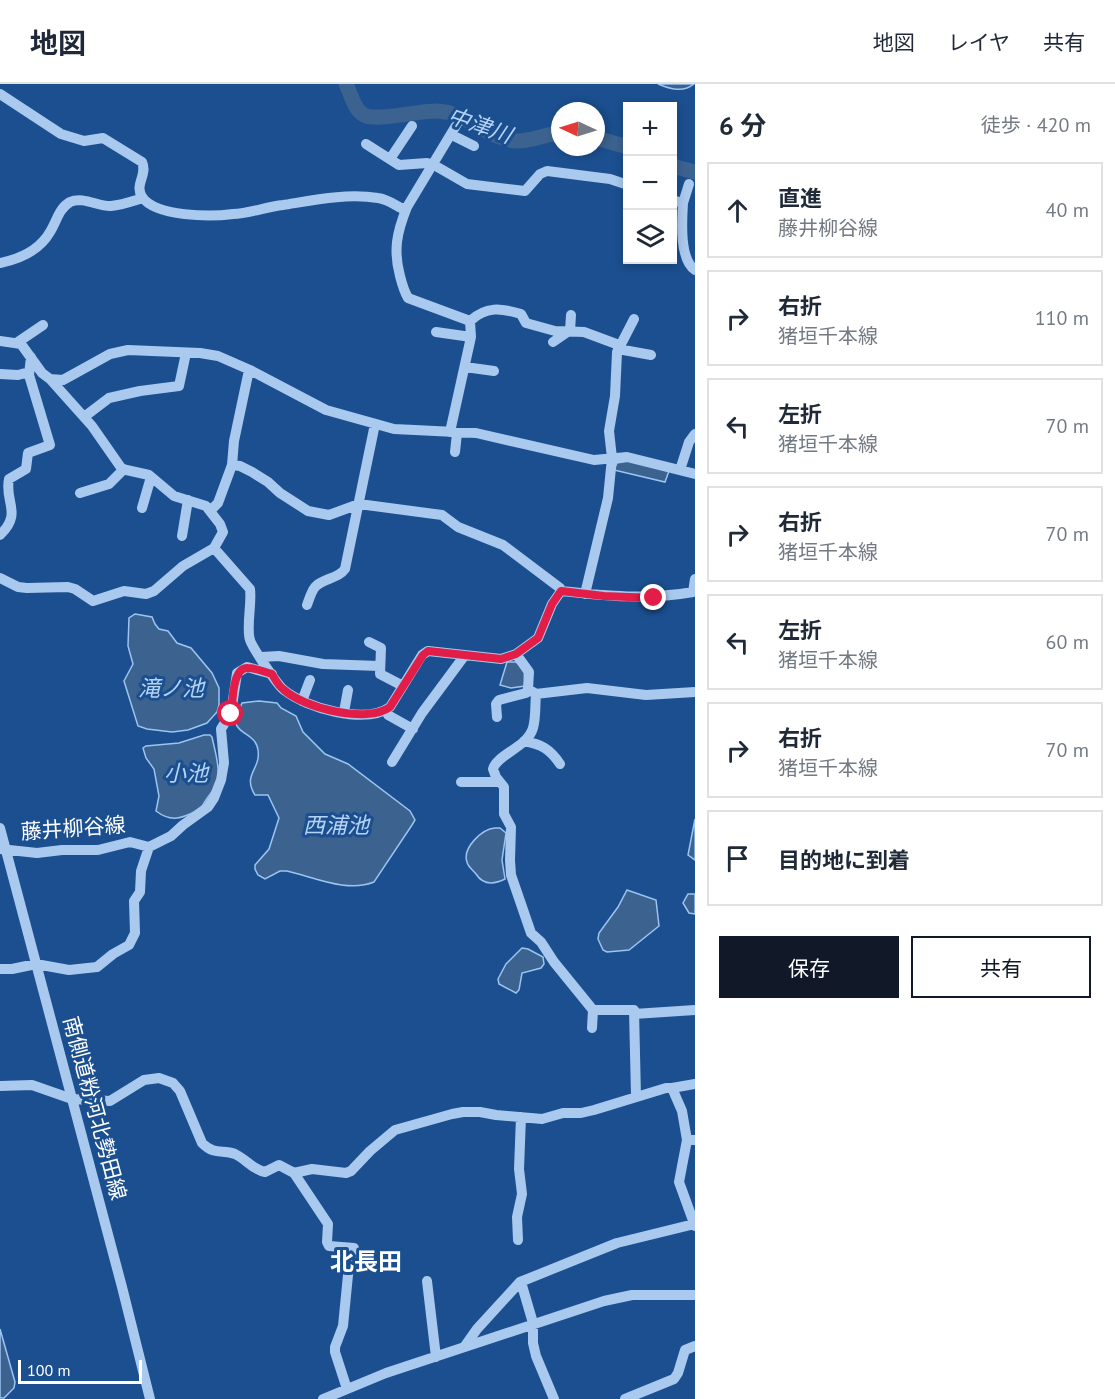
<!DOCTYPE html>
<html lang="ja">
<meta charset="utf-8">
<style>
body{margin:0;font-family:"PT Sans","Noto Sans JP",sans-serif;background:#f6f6f7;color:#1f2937}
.controls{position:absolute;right:18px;top:18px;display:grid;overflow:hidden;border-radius:0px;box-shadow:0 3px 9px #0003}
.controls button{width:54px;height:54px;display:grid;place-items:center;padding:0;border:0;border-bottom:2px solid #e0e1e3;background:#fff;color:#1f2937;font:30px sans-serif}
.compass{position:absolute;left:551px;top:18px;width:54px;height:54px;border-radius:50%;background:#fff;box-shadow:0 3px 9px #0003;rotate:274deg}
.scale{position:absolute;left:18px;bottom:15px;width:124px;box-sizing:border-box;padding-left:6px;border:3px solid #fff;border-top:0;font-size:16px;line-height:21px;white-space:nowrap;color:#fff;-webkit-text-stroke:4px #1b4f8f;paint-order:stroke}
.stop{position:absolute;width:18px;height:18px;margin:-14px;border:4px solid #e11d48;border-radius:50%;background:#fff}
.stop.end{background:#e11d48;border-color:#fff;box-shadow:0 2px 6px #0008}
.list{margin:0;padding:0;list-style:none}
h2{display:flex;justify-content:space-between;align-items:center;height:78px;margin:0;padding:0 24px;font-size:26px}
h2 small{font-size:20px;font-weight:400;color:#747a83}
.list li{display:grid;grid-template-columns:39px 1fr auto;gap:18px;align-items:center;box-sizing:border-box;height:96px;margin:0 12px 12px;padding:0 12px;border:2px solid #e0e1e3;border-radius:0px}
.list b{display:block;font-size:22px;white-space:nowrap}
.list p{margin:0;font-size:20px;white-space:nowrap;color:#747a83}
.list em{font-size:20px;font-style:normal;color:#747a83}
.actions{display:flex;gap:12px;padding:18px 24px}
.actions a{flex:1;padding:14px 0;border:2px solid #111827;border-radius:0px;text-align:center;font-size:21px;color:#111827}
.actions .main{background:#111827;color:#fff}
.icon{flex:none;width:33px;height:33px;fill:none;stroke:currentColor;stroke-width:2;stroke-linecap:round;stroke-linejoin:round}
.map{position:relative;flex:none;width:695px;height:1315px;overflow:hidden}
header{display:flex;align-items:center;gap:36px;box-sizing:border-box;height:84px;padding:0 30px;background:#fff;border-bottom:2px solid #e0e1e3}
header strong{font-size:28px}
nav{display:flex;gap:33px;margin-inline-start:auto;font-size:21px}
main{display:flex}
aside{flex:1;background:#fff}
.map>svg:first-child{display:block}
</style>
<header>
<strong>地図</strong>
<nav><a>地図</a><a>レイヤ</a><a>共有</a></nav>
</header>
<main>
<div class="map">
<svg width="695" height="1315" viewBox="0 0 695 1315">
<rect width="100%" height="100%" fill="#1b4f8f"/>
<path fill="#3c6290" stroke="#9cc4f0" stroke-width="1.5" d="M658,0H694C683,9 670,5 658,0Z
M628,377L669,387L665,398L614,386L617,379Z
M135,530L152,533L155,540L159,545L168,547L177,559L191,564L212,589L219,604V621L217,628L207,639L188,646L172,648L147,645L138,642L124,597L133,580L128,562L129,534Z
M507,578H516L524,583L525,602L511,604L500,601Z
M259,617L277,619L281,624L296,632L303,648L325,670L348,680L410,727L415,736L412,741L374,798C347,809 314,793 287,787H280L265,795L258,791L255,785V781L269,765L279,734L268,711H255C242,690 261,686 258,666C256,650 238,651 235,637L242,619Z
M204,651H210L212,653C215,668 223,691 214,705C209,712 204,717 201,725C184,733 173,740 156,727L159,712L154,685L146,674L143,664L146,662L179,659Z
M695,735V776L688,771Z
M495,744H500L506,749L502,776L505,795C493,801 483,801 476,790C473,786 468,783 467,778C462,764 482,745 495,744Z
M627,806L656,816L659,842L629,866L607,868L603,866L598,855L599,849L618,823Z
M688,810H695V830L689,829L683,819Z
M522,864L528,865L543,873L544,880L541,884L522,889L519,906L516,909L499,900L498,895L506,880Z
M0,1245L15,1298L14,1304L4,1314H0Z"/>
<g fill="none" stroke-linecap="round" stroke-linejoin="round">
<path stroke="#3c6290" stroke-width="15" d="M346,0C351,10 354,26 364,31C376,38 420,26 437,27C466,28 487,54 515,57C530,58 545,50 560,49
M596,54L628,63
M672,82L695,88"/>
<path stroke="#a9c9ee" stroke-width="10" d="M0,10L61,50L84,57L103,54L142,78C148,91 134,100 142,113C156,133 211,133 233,130C250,129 266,123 283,121C314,116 347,109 378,114C387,115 395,121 403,125L407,123
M452,51L474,62
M366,60L399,81L427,79L434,81L467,100L525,107L540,90L547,87L610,95L628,101
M390,75L412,42
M672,116L683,119C682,136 679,175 695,186
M683,119L689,100
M0,179C20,175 39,167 50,148C56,139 59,124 70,118C83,112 99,123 111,122C122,121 133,117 143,114
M470,237C486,222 501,224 521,230L526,239L555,247L584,248L619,261
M570,247L571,231
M436,248L471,253
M0,257L21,260L42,289L50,295L63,296L110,270L128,266L200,269L218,272L250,286L326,326L394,345L476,349L594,376L627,373L695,390
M18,258L43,241
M553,258L569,247
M618,265L651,271
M465,283L494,287
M0,290L18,291L29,288
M50,295L92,342L122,385L149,391L174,412L206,422L220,440L223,448L214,464L250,505C252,519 246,544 250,556C252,563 278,602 284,606C306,624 366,641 390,623L422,571L428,567L501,575L516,570L538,554L552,520L561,507C606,512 648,516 693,508L695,495
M84,333L109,314L140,307L179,302L186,269
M450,348L471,253L470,237L408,214C404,207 402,200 400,192C393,166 397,148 407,123L463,30
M455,368L457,349
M232,381L234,357L249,286
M680,386L689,358L695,350
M80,409L109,400L124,385
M142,424L151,393
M210,427L218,419L232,381L240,382L252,388L268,398L280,409L308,427L329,431L359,420L442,431L458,443L503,461L560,504L561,507
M0,451C23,429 4,418 9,395L26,385L28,369L50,361L29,291L31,273
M182,452L188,416
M0,494L18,503L27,504L68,503L75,505L93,517L124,507L146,510L154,507L183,482L214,464
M585,510L608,414L612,374L609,347L615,312L617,268L634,235
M307,521C309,516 311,508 315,503C323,494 338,495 345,485L375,340
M369,558L381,564L380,590L403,602
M516,570L529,588L528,605L536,610C535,620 536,634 533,644C527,664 497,670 493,685L496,693L504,703V730L511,743L510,776L511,791L531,849L541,858L554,878L593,926H634L636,1012
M261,573L279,572L323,580L379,582
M536,610L587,604L646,611L695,608
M302,617L310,596
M344,628L348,606
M388,631L413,645
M497,633L496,620L499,616L526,609L528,605
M524,657C541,660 550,665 560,680
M392,678L422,629L465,571
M461,698H500
M0,744L122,1203L150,1315
M0,765L37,769L62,766H98L130,758L149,763L171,752L183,741L208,723L214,714L221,696L224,679L221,645L231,629L237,589L247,583L272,590
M0,885H12L36,880L69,886L97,883L113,870L129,861L135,849L134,817L140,808L141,787L149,763
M634,930L695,926
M592,944L593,926
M0,1002L32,1001L72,1015L110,1017L144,996L159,994L173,999L180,1007L202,1059C215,1072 222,1065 235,1070C246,1075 253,1086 265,1088L279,1081L294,1089L312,1085L346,1089L351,1087L370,1067L395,1046L452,1030L463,1028H480L496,1031L542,1035L563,1029H581L594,1026L666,1004H672L682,1027L687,1056
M672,1004L695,1000
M695,1056H687L679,1098L695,1142
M294,1089L328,1140L327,1158L329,1162L354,1164L348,1191L343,1242L335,1263V1268L347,1305
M518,1156L517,1133L522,1110L519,1085L521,1033
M427,1197L436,1273
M521,1198L533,1239V1259L536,1272L554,1315
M465,1262L477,1245L520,1198L617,1159L694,1140
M323,1315L386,1289L604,1217L632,1211H695
M625,1315L674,1295L678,1289L685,1266L695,1262"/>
</g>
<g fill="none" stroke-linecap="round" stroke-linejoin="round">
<path stroke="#e11d48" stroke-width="8" d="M231,630C233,617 232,583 248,584C256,584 264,588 272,590C275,595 278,601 283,605C303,624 367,640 390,623L423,571L428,567L501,575L516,570L538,554L552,520L561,507L604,512L654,514"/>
</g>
<g text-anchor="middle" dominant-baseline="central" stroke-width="6" stroke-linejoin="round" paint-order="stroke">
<g font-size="21" fill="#fff" stroke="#1b4f8f">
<text transform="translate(73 744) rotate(-4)">藤井柳谷線</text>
<text transform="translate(95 1024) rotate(75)">南側道粉河北勢田線</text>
</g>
<g font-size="22" font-style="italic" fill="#b5d3f5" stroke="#1b4f8f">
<text transform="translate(480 41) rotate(19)">中津川</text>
<text x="171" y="604">滝ノ池</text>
<text x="186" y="689">小池</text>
<text x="336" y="741">西浦池</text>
</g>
<g font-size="24" font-weight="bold" fill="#fff" stroke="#1b4f8f">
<text x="366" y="1177">北長田</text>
</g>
</g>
</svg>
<div class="controls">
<button>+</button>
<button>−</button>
<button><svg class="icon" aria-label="layers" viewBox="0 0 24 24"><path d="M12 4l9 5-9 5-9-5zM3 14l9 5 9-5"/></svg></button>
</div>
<svg class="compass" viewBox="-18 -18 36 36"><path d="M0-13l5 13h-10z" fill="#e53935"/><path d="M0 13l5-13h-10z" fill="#747a83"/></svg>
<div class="scale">100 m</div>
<div class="stop" style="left:231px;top:630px"></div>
<div class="stop end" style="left:654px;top:514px"></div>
</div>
<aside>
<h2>6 分<small>徒歩 · 420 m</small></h2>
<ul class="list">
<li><svg class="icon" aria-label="ahead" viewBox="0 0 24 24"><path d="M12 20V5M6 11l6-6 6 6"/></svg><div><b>直進</b><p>藤井柳谷線</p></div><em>40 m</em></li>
<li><svg class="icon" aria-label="right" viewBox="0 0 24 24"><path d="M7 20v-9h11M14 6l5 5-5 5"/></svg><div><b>右折</b><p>猪垣千本線</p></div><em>110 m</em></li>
<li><svg class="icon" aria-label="left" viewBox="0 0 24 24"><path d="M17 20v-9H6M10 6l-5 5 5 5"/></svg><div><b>左折</b><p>猪垣千本線</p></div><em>70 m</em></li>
<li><svg class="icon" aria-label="right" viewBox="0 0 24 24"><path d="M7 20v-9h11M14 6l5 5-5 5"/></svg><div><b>右折</b><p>猪垣千本線</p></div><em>70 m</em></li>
<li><svg class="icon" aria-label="left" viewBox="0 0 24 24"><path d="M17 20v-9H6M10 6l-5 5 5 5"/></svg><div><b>左折</b><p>猪垣千本線</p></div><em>60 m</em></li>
<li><svg class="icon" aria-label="right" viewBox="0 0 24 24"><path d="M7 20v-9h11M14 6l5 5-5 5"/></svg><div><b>右折</b><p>猪垣千本線</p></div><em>70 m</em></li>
<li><svg class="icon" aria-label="arrive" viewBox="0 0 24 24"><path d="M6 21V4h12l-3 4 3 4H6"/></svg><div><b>目的地に到着</b></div></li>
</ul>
<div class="actions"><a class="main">保存</a><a>共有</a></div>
</aside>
</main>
